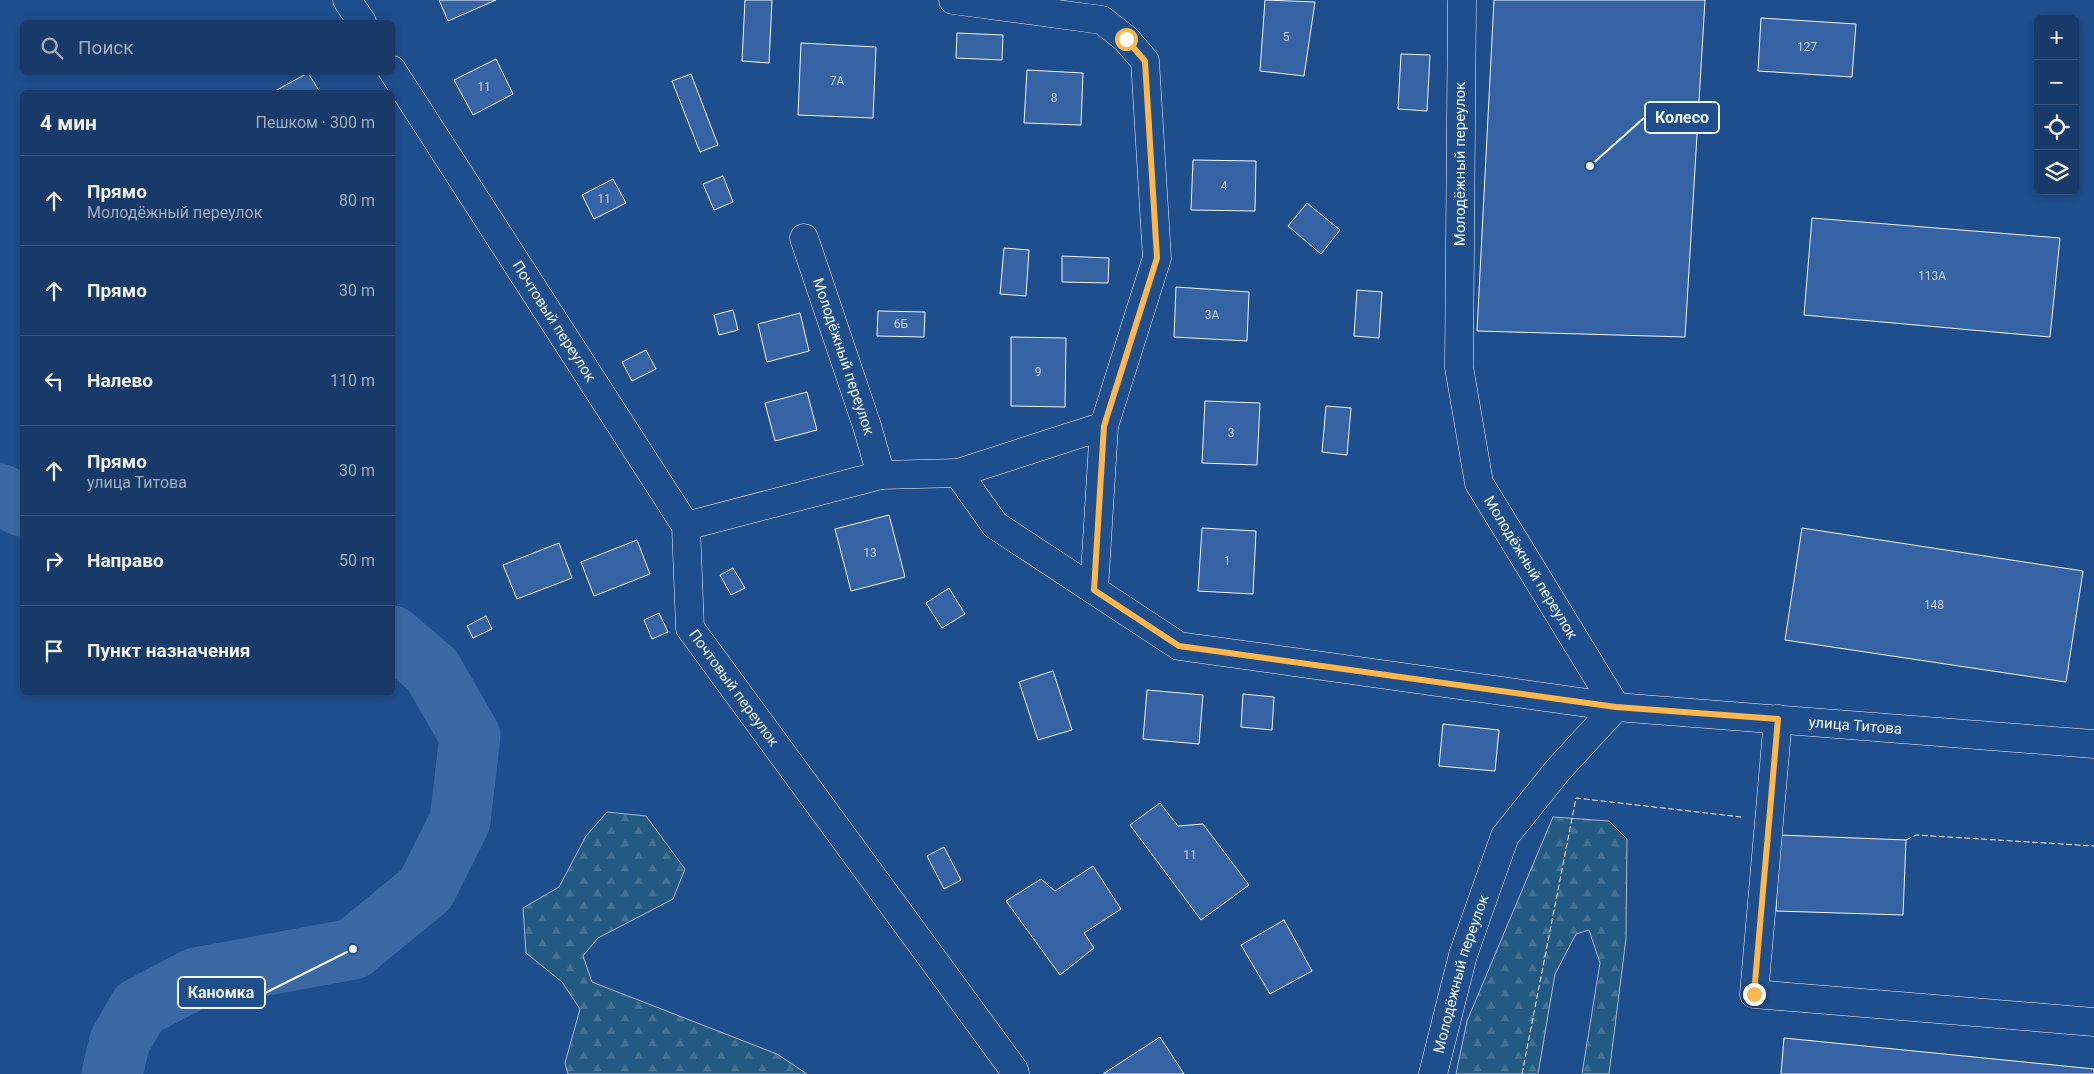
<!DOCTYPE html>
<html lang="ru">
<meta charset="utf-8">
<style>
body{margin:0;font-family:Roboto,sans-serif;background:#244571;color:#f1f3f6}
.controls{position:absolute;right:15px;top:15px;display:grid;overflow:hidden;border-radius:8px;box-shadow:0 2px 8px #0003}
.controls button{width:45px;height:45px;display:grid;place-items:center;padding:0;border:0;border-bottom:1px solid #36547d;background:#173a69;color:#f1f3f6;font:25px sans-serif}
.stop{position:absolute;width:15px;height:15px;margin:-11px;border:4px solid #ffb74d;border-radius:50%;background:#fff}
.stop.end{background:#ffb74d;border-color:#fff;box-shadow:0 1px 5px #0008}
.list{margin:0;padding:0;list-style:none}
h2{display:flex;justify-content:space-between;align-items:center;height:65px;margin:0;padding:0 20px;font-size:21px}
h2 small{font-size:16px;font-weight:400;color:#9eadc0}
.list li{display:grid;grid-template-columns:32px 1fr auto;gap:15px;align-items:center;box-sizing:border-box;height:90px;padding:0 20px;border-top:1px solid #36547d}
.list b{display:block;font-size:19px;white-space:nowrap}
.list p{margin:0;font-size:16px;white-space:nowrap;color:#9eadc0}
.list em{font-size:16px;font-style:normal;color:#9eadc0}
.icon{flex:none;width:28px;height:28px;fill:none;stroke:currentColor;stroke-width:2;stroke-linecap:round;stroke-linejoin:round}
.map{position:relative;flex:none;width:2094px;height:1074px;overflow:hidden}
.search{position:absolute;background:#173a69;box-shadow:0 2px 8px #0003;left:20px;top:20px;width:375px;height:55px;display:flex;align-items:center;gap:12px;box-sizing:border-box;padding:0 18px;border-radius:8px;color:#9eadc0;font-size:19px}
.panel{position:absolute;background:#173a69;box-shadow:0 2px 8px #0003;left:20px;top:90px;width:375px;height:605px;border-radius:8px}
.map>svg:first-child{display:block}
</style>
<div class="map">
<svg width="2094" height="1074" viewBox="0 0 2094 1074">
<defs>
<pattern id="forest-firs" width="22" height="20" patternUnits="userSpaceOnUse" patternTransform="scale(1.25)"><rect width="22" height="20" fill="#245a82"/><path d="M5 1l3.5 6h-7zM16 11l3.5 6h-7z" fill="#447295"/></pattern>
</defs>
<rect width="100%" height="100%" fill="#1f4e8c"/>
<path fill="url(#forest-firs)" stroke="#a8bbd7" d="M607,812L646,816L685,869L673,899L598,938L583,956L592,982L777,1054L807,1074H568L565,1063L580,1009L562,982L526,953L523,908L559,887L586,836Z
M1553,817L1609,821L1627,839L1626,938L1609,1074H1582L1600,963L1589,930L1576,934L1555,974L1538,1074H1456L1467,1021Z"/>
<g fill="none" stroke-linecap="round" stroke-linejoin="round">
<path stroke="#3b69a3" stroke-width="61" d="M0,494L22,506
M112,1074L120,1041L139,1008L196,978L353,949L426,889L460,821L470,736L432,670L392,636"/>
</g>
<path fill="#3563a3" stroke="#f2f6ff" d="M439,0H496L448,21Z
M745,0H772L769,63L742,61Z
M1265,0L1315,2L1304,76L1260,71Z
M1494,0H1705L1685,337L1477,331Z
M1761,18L1856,24L1852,77L1758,71Z
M957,33L1003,35L1002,60L956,58Z
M801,43L876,47L873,118L798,115Z
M1401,54L1430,55L1427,111L1398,109Z
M496,59L513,94L473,115L454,80Z
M1027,70L1083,73L1081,125L1024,123Z
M308,73L320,92H273Z
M691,74L718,145L700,152L672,81Z
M1193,160L1256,161L1255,211L1191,210Z
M723,176L733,202L714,210L703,184Z
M613,179L626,203L594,219L582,195Z
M1307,203L1340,230L1321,254L1288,226Z
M1812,218L2060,238L2050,337L1804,315Z
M1004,248L1029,250L1026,296L1000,294Z
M1062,256L1109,258L1108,283L1062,282Z
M1176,287L1249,292L1247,341L1174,337Z
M1357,290L1382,292L1379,338L1354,336Z
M733,310L738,330L719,335L714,315Z
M878,311L925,312L924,337L877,336Z
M800,313L809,351L767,362L758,324Z
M1011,337L1066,338L1065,407L1011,406Z
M646,350L656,369L632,381L622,362Z
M807,392L817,430L775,441L765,403Z
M1205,401L1260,403L1257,465L1202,463Z
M1326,406L1351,408L1347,455L1322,452Z
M889,515L905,577L851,591L835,529Z
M1202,528L1256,531L1253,594L1198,591Z
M1802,528L2083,571L2066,682L1785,640Z
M637,540L650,574L594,596L581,562Z
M559,543L572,578L517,599L503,565Z
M733,568L745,588L731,595L720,575Z
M949,588L965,614L942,628L926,603Z
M659,613L668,632L652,639L644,620Z
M486,616L492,629L473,638L467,626Z
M1053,671L1072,730L1038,740L1019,682Z
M1147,690L1203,695L1199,744L1143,739Z
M1243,694L1274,697L1272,730L1241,727Z
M1443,724L1499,730L1495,771L1439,766Z
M1160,803L1178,826L1203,824L1249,885L1201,920L1130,825Z
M1779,835L1906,840L1903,915L1776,911Z
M944,847L961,880L944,889L927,856Z
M1093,866L1121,909L1084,933L1094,948L1060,975L1006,901L1041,879L1055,891Z
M1284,920L1312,971L1270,994L1241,945Z
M1160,1037L1184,1074H1103Z
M1784,1038L2094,1069V1074H1781Z"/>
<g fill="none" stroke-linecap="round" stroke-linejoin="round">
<g stroke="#f2f6ff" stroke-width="29">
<g id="minor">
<path d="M347,0L362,22"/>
<path d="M953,0L1102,20L1126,39L1145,61L1157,258L1104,426"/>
<path id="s1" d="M1462,0L1459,367L1479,483L1616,707"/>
<path id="s2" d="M392,70L686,526L690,628L1014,1070L1015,1074"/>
<path id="s3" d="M804,238L867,426L881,475"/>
<path d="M958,473L1104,426L1094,590"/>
<path id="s4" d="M686,526L881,475L958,473L995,525L1179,646L1616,707L2094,744"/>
<path d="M1778,719L1754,994L2094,1022"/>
<path id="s5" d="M1433,1074L1463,955L1505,836L1558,770L1616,707"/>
</g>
</g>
<use href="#minor" stroke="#1f4e8c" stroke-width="28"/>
<path stroke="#f2f6ff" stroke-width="1" stroke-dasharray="6 2.5" stroke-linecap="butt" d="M1906,840L1916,835L2094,846
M1522,1074L1576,798L1741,817"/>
</g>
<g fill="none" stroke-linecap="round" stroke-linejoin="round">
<path stroke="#ffb74d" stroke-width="6" d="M1126,39L1145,61L1157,258L1104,426L1094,590L1179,646L1616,707L1778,719L1754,994"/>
</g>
<g text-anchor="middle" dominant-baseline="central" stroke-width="4" stroke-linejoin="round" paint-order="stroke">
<g font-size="12" fill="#c3d1e8">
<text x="1286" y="37">5</text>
<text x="1807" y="47">127</text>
<text x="837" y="81">7А</text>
<text x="484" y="87">11</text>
<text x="1054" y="98">8</text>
<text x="1224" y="186">4</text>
<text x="604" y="199">11</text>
<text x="1932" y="276">113А</text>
<text x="1212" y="315">3А</text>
<text x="901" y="324">6Б</text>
<text x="1038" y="372">9</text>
<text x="1231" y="433">3</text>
<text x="870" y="553">13</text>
<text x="1227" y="561">1</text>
<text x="1934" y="605">148</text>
<text x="1190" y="855">11</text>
</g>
<g font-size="15" fill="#f2f6ff" stroke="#1f4e8c">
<text transform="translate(1460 164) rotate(-90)">Молодёжный переулок</text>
<text stroke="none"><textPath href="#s2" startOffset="299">Почтовый переулок</textPath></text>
<text stroke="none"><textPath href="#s3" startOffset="125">Молодёжный переулок</textPath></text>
<text stroke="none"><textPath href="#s1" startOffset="584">Молодёжный переулок</textPath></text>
<text stroke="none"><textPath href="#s2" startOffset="719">Почтовый переулок</textPath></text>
<text stroke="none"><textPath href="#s4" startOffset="1244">улица Титова</textPath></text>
<text stroke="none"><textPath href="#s5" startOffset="104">Молодёжный переулок</textPath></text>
</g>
</g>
<path fill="none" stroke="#f2f6ff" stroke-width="2" d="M1590 166L1645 117M353 949L265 993"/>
<g fill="#f2f6ff" stroke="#1f4e8c" stroke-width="2">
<circle cx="1590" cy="166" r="5"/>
<circle cx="353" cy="949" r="5"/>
</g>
<g fill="#1f4e8c" stroke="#f2f6ff" stroke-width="2">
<rect x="1645" y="102" width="74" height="31" rx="5"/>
<rect x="178" y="977" width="87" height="31" rx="5"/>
</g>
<g font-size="16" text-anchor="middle" font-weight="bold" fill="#f2f6ff">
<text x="1682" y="123">Колесо</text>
<text x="221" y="998">Каномка</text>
</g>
</svg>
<div class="controls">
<button>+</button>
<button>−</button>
<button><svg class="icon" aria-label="locate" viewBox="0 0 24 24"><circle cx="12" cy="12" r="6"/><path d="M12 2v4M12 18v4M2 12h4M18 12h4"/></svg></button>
<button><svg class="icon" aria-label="layers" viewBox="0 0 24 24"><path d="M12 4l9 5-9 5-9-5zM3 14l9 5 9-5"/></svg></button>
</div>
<div class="stop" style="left:1126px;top:39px"></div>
<div class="stop end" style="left:1754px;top:994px"></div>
<div class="search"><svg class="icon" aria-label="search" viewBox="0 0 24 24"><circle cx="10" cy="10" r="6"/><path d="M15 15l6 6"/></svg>Поиск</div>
<section class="panel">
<h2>4 мин<small>Пешком · 300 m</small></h2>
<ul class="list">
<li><svg class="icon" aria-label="ahead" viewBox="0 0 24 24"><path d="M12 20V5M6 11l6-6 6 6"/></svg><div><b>Прямо</b><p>Молодёжный переулок</p></div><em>80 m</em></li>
<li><svg class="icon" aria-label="ahead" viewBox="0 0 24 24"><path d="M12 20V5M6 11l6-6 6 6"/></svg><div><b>Прямо</b></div><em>30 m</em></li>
<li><svg class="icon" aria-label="left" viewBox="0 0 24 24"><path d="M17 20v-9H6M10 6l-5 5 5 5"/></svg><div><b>Налево</b></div><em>110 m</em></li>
<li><svg class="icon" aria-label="ahead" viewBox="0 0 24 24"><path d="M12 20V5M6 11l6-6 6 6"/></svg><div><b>Прямо</b><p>улица Титова</p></div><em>30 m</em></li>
<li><svg class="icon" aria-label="right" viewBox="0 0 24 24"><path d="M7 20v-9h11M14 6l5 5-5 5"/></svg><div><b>Направо</b></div><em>50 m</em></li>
<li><svg class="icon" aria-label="arrive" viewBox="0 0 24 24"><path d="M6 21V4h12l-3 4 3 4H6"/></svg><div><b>Пункт назначения</b></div></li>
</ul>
</section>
</div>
